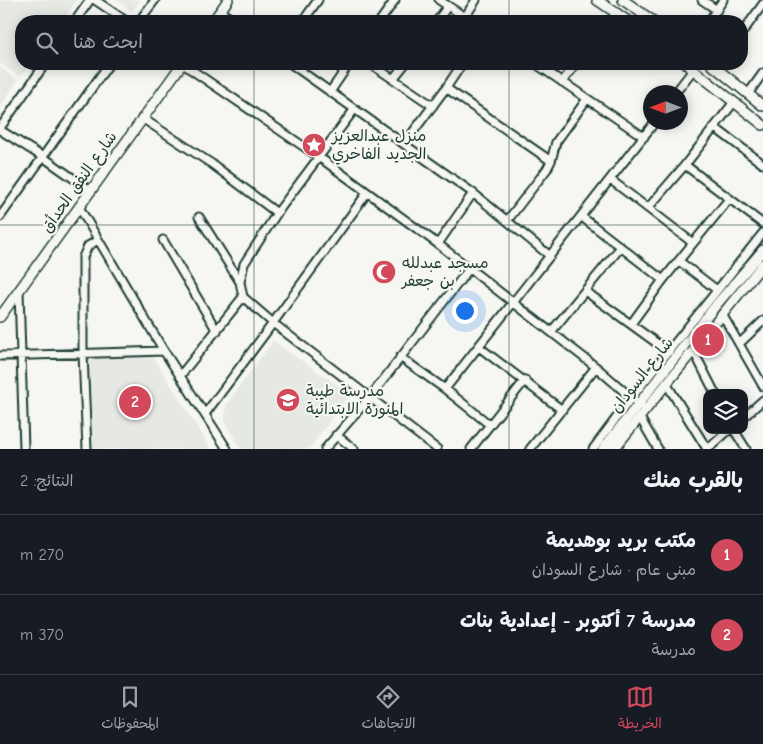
<!DOCTYPE html>
<html lang="ar">
<meta charset="utf-8">
<style>
body{margin:0;font-family:"Comic Neue","Playpen Sans Arabic",sans-serif;background:#20242c;color:#f1f3f6;direction:rtl}
.controls{position:absolute;right:15px;bottom:15px;display:grid;overflow:hidden;border-radius:10px;box-shadow:0 2px 12px #0003}
.controls button{width:45px;height:45px;display:grid;place-items:center;padding:0;border:0;border-bottom:1px solid #363941;background:#171b24;color:#f1f3f6;font:25px sans-serif}
.compass{position:absolute;left:643px;top:85px;width:45px;height:45px;border-radius:50%;background:#171b24;box-shadow:0 2px 12px #0003;rotate:270deg}
.you{position:absolute;left:464px;top:310px;width:18px;height:18px;margin:-12px;border:4px solid #fff;border-radius:50%;background:#1a73e8;box-shadow:0 0 0 8px #1a73e833}
.badge{display:grid;place-items:center;width:32px;height:32px;border-radius:50%;background:#d1495b;color:#fff;font-size:16px;font-weight:700}
.pin{position:absolute;translate:-50% -50%;border:2px solid #fff;box-shadow:0 1px 5px #0006}
.list{margin:0;padding:0;list-style:none}
h2{display:flex;justify-content:space-between;align-items:center;height:65px;margin:0;padding:0 20px;font-size:21px}
h2 small{font-size:16px;font-weight:400;color:#9ea1a6}
.list li{display:grid;grid-template-columns:32px 1fr auto;gap:15px;align-items:center;box-sizing:border-box;height:80px;padding:0 20px;border-top:1px solid #363941}
.list b{display:block;font-size:19px;white-space:nowrap}
.list p{margin:0;font-size:16px;white-space:nowrap;color:#9ea1a6}
.list em{font-size:16px;font-style:normal;color:#9ea1a6}
.icon{flex:none;width:28px;height:28px;fill:none;stroke:currentColor;stroke-width:2;stroke-linecap:round;stroke-linejoin:round}
.map{position:relative;flex:none;width:763px;height:449px;overflow:hidden;direction:ltr}
.search{position:absolute;background:#171b24;box-shadow:0 2px 12px #0003;left:15px;right:15px;top:15px;height:55px;display:flex;align-items:center;gap:12px;box-sizing:border-box;padding:0 18px;border-radius:20px;color:#9ea1a6;font-size:19px}
.sheet{height:225px;background:#171b24}
nav{display:flex;justify-content:space-around;align-items:center;box-sizing:border-box;height:70px;border-top:1px solid #363941;background:#171b24;font-size:14px;color:#9ea1a6}
nav a{display:grid;justify-items:center;gap:2px}
nav .on{color:#d1495b}
.map>svg:first-child{display:block}
</style>
<div class="map">
<svg width="763" height="449" viewBox="0 0 763 449">
<rect width="100%" height="100%" fill="#f6f6f2"/>
<filter id="ink" filterUnits="userSpaceOnUse"><feTurbulence type="fractalNoise" baseFrequency=".02" numOctaves="2"/><feDisplacementMap in="SourceGraphic" scale="10" xChannelSelector="R" yChannelSelector="G"/><feConvolveMatrix kernelMatrix="1 2 1 2 8 2 1 2 1" color-interpolation-filters="sRGB"/></filter>
<g filter="url(#ink)">
<path fill="#e6e8e4" d="M0,0H77L62,21H21V64H30L20,77L0,63Z
M117,0H140L132,11Z
M0,68L18,80L0,107Z
M273,341L350,394L309,449H241L225,423L226,405Z
M151,354L209,446V449H90L86,358Z"/>
<g fill="none" stroke-linecap="round" stroke-linejoin="round">
<g stroke="#1f3d34" stroke-width="11">
<path id="minor" d="M95,0L126,21
M439,0L471,21
M702,0L717,10
M220,11L234,21
M465,17L476,0
M75,21L90,0
M139,21L155,0
M303,21L318,0
M380,21L395,0
M437,21L448,6
M610,21L617,13
M709,21L723,0
M742,33L763,4
M183,64L319,157L438,244L596,367L641,406
M291,64L473,193L550,256
M371,64L393,79L405,64
M536,64L644,137
M393,79L433,106
M562,82L576,64
M446,88L551,161
M330,92L349,64
M676,92L693,70
M748,94L763,73
M142,118L212,164L277,213
M714,127L763,164
M0,128L45,64
M0,130L43,157L91,191
M404,144L446,88L462,64
M685,165L763,224
M611,180L693,243
M79,207L164,351L227,449
M648,208L685,165L734,102
M0,217L109,64
M199,217L240,282L243,297L273,323L437,449
M582,217L663,280
M507,221L547,169L551,161L556,142L587,99
M163,240L217,331
M438,244L473,193
M679,261L717,290
M240,282L244,264L277,213L354,110
M19,291L24,449
M585,291L669,352
M722,314L763,386
M631,324L663,280L729,199
M551,332L620,248
M740,343L763,321
M479,347L562,410
M693,350L715,393
M0,356L164,351
M400,357L445,389L490,425
M180,376L243,297
M666,383L707,449
M445,389L655,122
M205,414L273,323L367,193
M639,416L658,449
M744,417L763,400
M734,430L746,449
M336,435L354,449
M87,449L83,354V257L88,246L98,240
M325,449L370,397L469,269
M471,449L525,380
M530,449L596,367
M593,449L632,397L763,233
M708,449L729,430"/>
</g>
<g stroke="#1f3d34" stroke-width="12">
<path id="major" d="M597,0L628,21
M623,0L653,21
M213,21L228,0
M686,64L763,125
M711,64L763,106
M0,317L182,64
M603,449L717,304L763,250
M614,449L763,264"/>
</g>
<use href="#minor" stroke="#f6f6f2" stroke-width="7"/>
<use href="#major" stroke="#f6f6f2" stroke-width="9"/>
</g>
</g>
<path fill="none" stroke="#1f3d34" stroke-width="1" stroke-opacity="0.55" d="M254,0V21M509,0V21M254,64V449M509,64V449M0,225H763"/>
<defs>
<g id="sight-disc" transform="scale(1.25)"><circle r="9.5" fill="#d1495b" stroke="#f6f6f2"/><path d="M0-6L1.8-2.2L6-1.7L2.9 1.2L3.7 5.4L0 3.3L-3.7 5.4L-2.9 1.2L-6-1.7L-1.8-2.2Z" fill="#fff"/></g>
<g id="mosque-disc" transform="scale(1.25)"><circle r="9.5" fill="#d1495b" stroke="#f6f6f2"/><path d="M3.5-4.9A6 6 0 1 0 3.5 4.9A5 5 0 1 1 3.5-4.9Z" fill="#fff"/></g>
<g id="school-disc" transform="scale(1.25)"><circle r="9.5" fill="#d1495b" stroke="#f6f6f2"/><path d="M0-5L7-2L0 1L-7-2ZM-4 1L0 2.5L4 1V4Q0 6-4 4Z" fill="#fff"/></g>
</defs>
<g fill-rule="evenodd">
<use href="#sight-disc" x="314" y="145"/>
<use href="#mosque-disc" x="384" y="272"/>
<use href="#school-disc" x="288" y="400"/>
</g>
<g text-anchor="middle" dominant-baseline="central" stroke-width="4.5" stroke-linejoin="round" paint-order="stroke">
<g font-size="16" fill="#1f3d34" stroke="#f6f6f2" text-anchor="start">
<text x="332" y="136">منزل عبدالعزيز<tspan x="332" dy="18">الجديد الفاخري</tspan></text>
<text x="402" y="263">مسجد عبدلله<tspan x="402" dy="18">بن جعفر</tspan></text>
<text x="306" y="391">مدرسة طيبة<tspan x="306" dy="18">المنورة الابتدائية</tspan></text>
</g>
<g font-size="16" fill="#1f3d34" stroke="#f6f6f2">
<text transform="translate(79 182) rotate(-55)">شارع النفق الحدأق</text>
<text transform="translate(642 375) rotate(-52)">شارع السودان</text>
</g>
</g>
</svg>
<div class="controls">
<button><svg class="icon" aria-label="layers" viewBox="0 0 24 24"><path d="M12 4l9 5-9 5-9-5zM3 14l9 5 9-5"/></svg></button>
</div>
<svg class="compass" viewBox="-18 -18 36 36"><path d="M0-13l5 13h-10z" fill="#e53935"/><path d="M0 13l5-13h-10z" fill="#9ea1a6"/></svg>
<div class="you"></div>
<div class="pin badge" style="left:708px;top:340px">1</div>
<div class="pin badge" style="left:135px;top:402px">2</div>
<div class="search"><svg class="icon" aria-label="search" viewBox="0 0 24 24"><circle cx="10" cy="10" r="6"/><path d="M15 15l6 6"/></svg>ابحث هنا</div>
</div>
<section class="sheet">
<h2>بالقرب منك<small>النتائج: 2</small></h2>
<ul class="list">
<li><span class="badge">1</span><div><b>مكتب بريد بوهديمة</b><p>مبنى عام · شارع السودان</p></div><em>270 m</em></li>
<li><span class="badge">2</span><div><b>مدرسة 7 أكتوبر - إعدادية بنات</b><p>مدرسة</p></div><em>370 m</em></li>
</ul>
</section>
<nav>
<a class="on"><svg class="icon" aria-label="map" viewBox="0 0 24 24"><path d="M3 6l6-2 6 2 6-2v14l-6 2-6-2-6 2zM9 4v14M15 6v14"/></svg>الخريطة</a>
<a><svg class="icon" aria-label="directions" viewBox="0 0 24 24"><path d="M12 3l9 9-9 9-9-9zM9 14v-3h6M13 9l2 2-2 2"/></svg>الاتجاهات</a>
<a><svg class="icon" aria-label="saved" viewBox="0 0 24 24"><path d="M7 4h10v16l-5-4-5 4z"/></svg>المحفوظات</a>
</nav>
